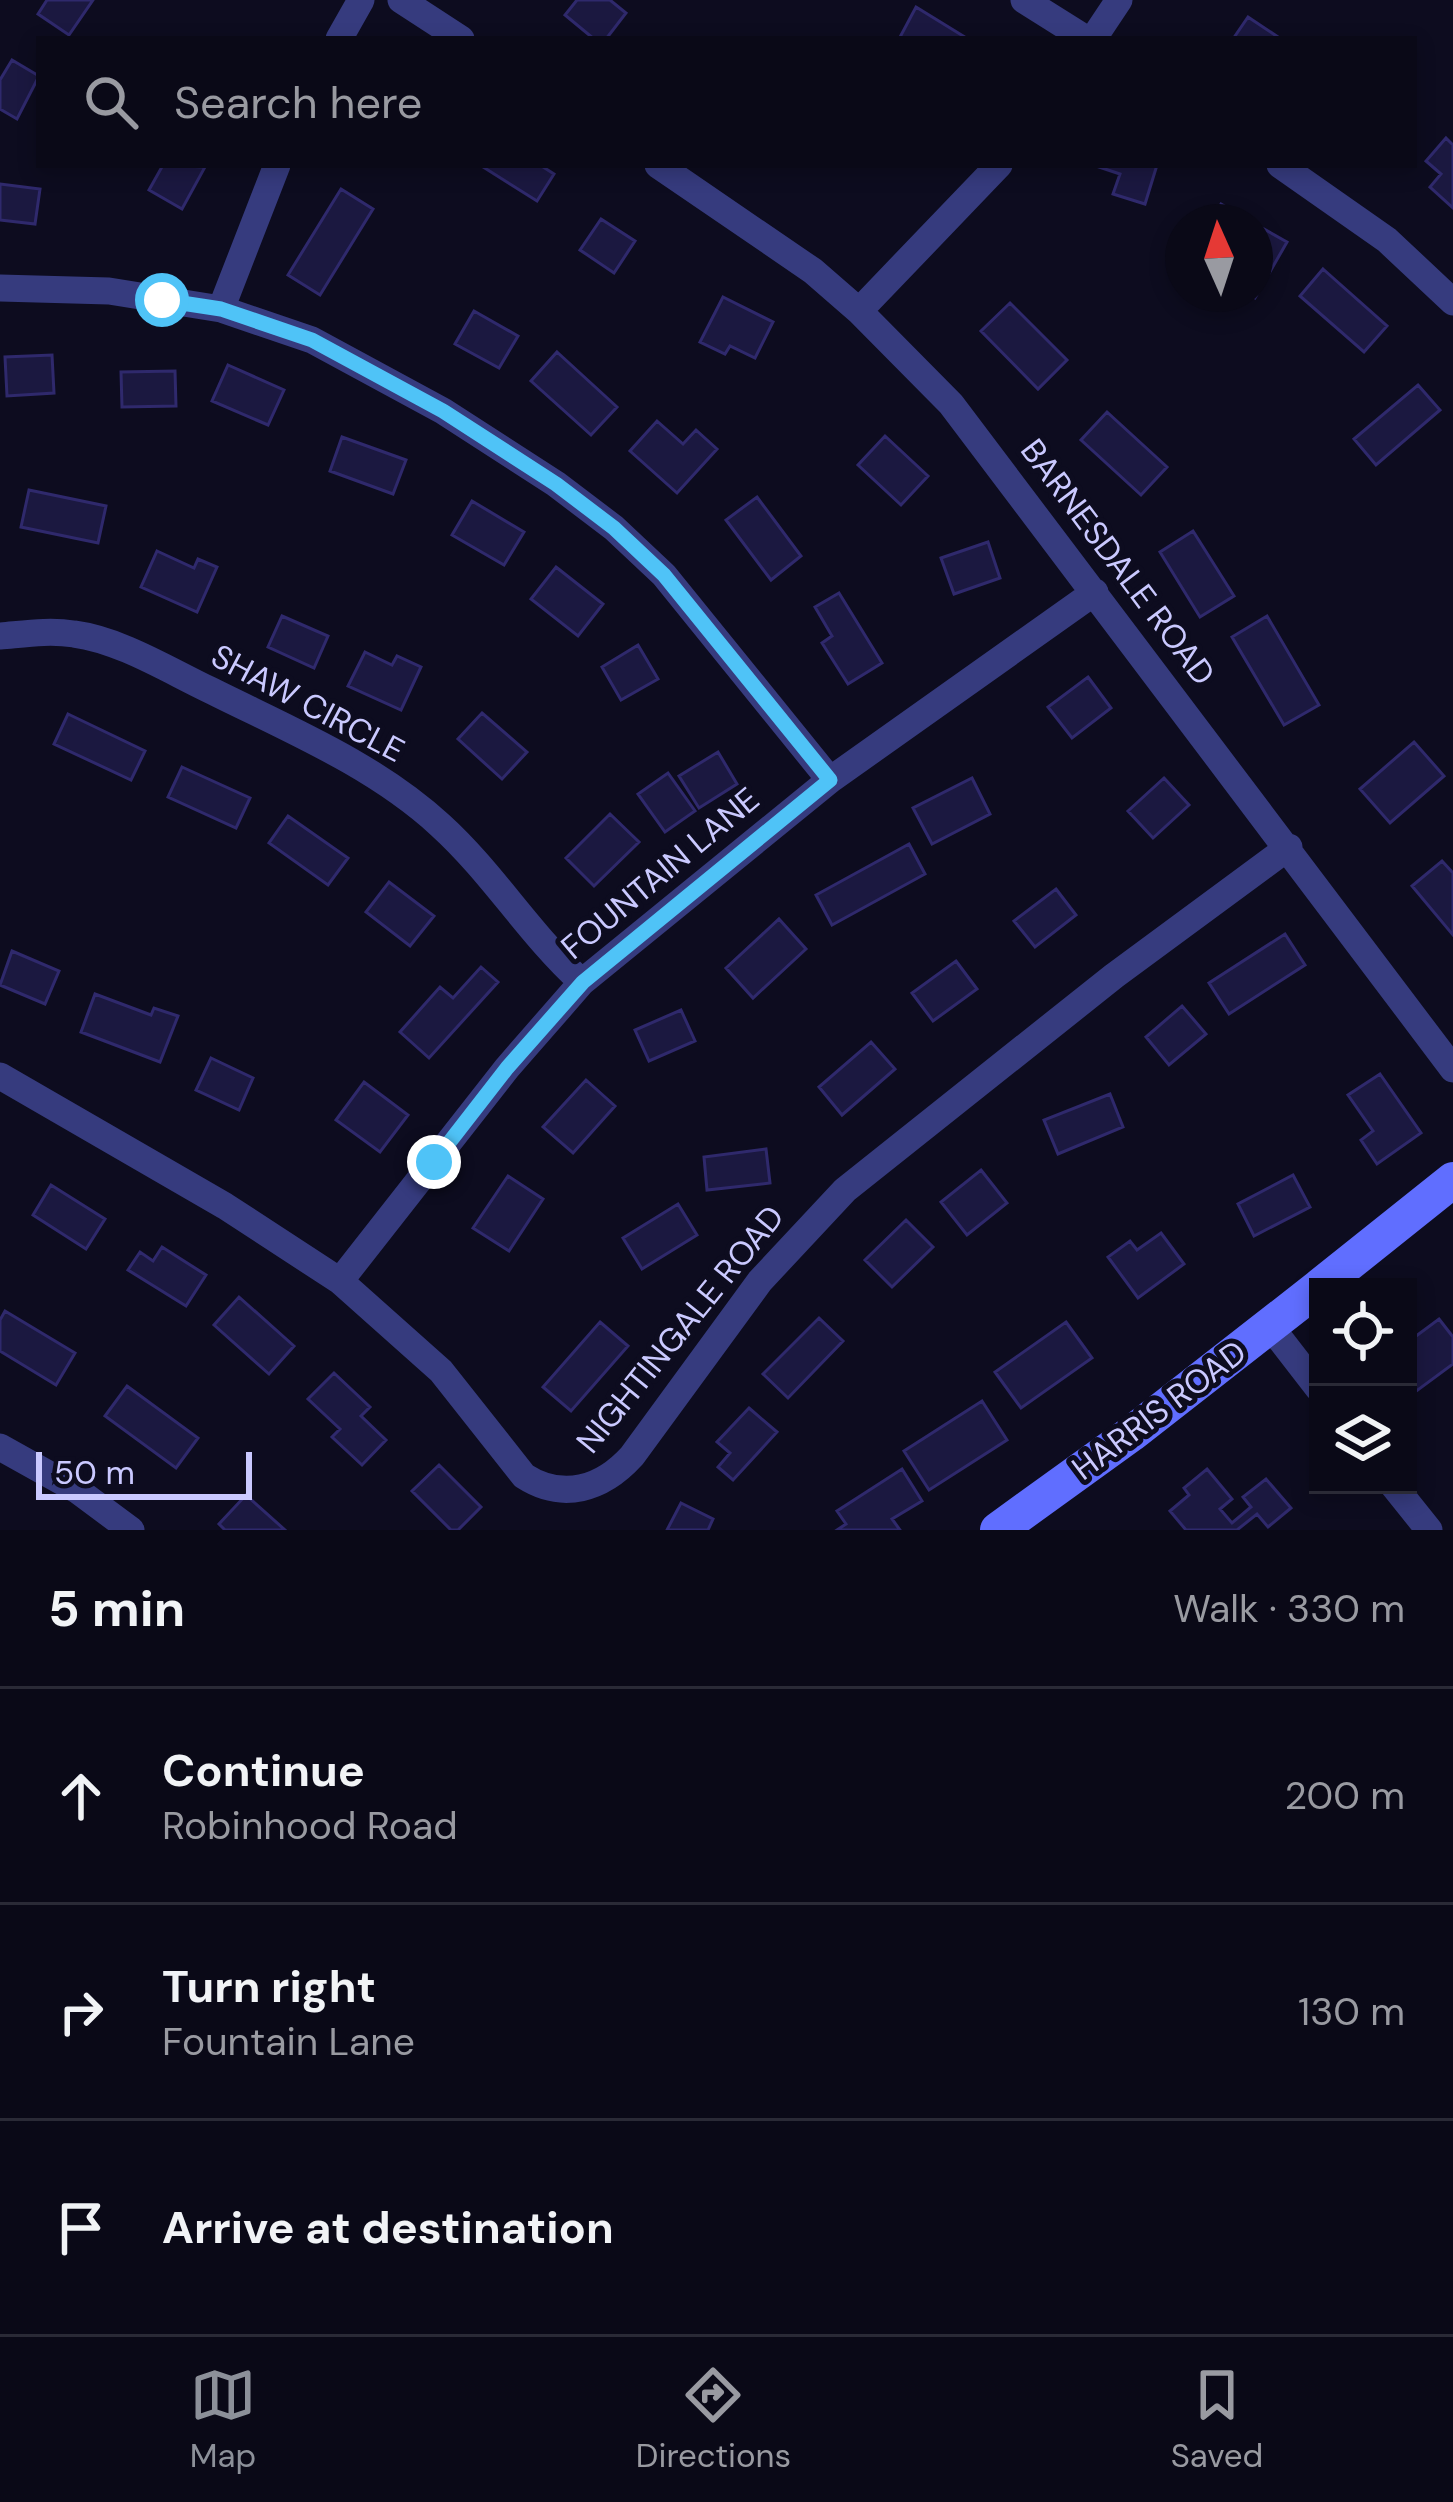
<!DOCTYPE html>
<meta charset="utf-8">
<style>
body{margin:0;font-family:"DM Sans",sans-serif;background:#131220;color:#f1f3f6}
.controls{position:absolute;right:36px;bottom:36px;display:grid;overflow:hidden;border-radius:0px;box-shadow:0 6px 18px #0003}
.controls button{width:108px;height:108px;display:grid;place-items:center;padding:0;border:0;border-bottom:3px solid #2a2a36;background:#0a0917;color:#f1f3f6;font:60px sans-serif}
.compass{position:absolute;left:1165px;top:204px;width:108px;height:108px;border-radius:50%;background:#0a0917;box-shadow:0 6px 18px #0003;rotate:357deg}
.scale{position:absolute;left:36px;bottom:30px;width:216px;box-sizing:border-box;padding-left:12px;border:6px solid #cac9ff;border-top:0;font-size:33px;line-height:42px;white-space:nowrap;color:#cac9ff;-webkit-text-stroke:9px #0d0c1f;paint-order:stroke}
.stop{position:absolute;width:36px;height:36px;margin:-27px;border:9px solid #4fc3f7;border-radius:50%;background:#fff}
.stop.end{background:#4fc3f7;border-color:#fff;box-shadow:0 3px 12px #0008}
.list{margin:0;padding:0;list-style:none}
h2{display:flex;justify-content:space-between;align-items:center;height:156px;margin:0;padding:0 48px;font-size:51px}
h2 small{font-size:39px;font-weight:400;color:#999aa1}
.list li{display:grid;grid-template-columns:78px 1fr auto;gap:36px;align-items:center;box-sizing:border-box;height:216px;padding:0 48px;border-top:3px solid #2a2a36}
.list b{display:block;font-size:45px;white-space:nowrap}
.list p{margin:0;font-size:39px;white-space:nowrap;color:#999aa1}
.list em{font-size:39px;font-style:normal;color:#999aa1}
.icon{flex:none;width:66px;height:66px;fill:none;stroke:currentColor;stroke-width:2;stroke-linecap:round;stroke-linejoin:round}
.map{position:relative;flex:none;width:1453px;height:1530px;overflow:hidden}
.search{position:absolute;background:#0a0917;box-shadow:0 6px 18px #0003;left:36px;right:36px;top:36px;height:132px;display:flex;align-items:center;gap:30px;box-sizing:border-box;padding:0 42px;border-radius:0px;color:#999aa1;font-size:45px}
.sheet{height:804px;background:#0a0917}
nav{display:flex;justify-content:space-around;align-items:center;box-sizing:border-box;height:168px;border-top:3px solid #2a2a36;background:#0a0917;font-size:33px;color:#999aa1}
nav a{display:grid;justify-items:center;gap:6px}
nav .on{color:#8c9099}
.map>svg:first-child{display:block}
</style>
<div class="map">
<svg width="1453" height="1530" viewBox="0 0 1453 1530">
<rect width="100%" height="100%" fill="#0d0c1f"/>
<path fill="#1b1840" stroke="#2f296c" stroke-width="3" d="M47,0H93L69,35L38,14Z
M577,0H610L626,13L606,39H594L565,15Z
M916,7L968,39H899Z
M1248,17L1281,39H1233Z
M12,60L39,76L17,119L0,109V80Z
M1446,138L1453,145V208L1430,187L1441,174L1426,161Z
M163,165L205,167L182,209L149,190Z
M480,165H540L554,174L537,201Z
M1157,165L1145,204L1113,194L1120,174L1096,166Z
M0,184L40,189L35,224L0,220Z
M341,189L373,209L320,295L288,275Z
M1221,204L1252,222H1210Z
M601,219L635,241L614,273L580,250Z
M1255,224L1287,242L1255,298L1248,294H1255Z
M1323,269L1387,326L1364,352L1300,296Z
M723,297L773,322L755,358L730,346L725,354L700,342Z
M1010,303L1067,360L1038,389L981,331Z
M474,311L518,336L499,368L455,344Z
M557,352L617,407L591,435L531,381Z
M52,355L54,393L7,396L5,357Z
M228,365L284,390L268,425L212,401Z
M175,371L176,406L122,407L121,372Z
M1418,385L1440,410L1376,465L1354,439Z
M1107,412L1167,467L1141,495L1081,440Z
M657,421L683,444L696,430L717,449L677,493L630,451Z
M885,436L928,476L901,505L858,465Z
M342,437L406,460L393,494L330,471Z
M29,490L106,506L98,543L21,527Z
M757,497L801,556L771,580L726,520Z
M472,501L524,532L504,565L452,535Z
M1193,531L1234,596L1200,617L1160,552Z
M988,542L1000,578L954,594L941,558Z
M157,551L194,568L198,559L217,567L197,612L141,587Z
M556,567L603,604L578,636L531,599Z
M839,593L882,663L848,684L822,643L832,636L815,607Z
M282,616L328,636L314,668L268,647Z
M1267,616L1319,705L1284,725L1232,637Z
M638,645L658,679L621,700L602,667Z
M365,652L392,665L397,656L421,667L401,710L348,686Z
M1088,677L1111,708L1072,738L1048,707Z
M482,713L527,752L502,779L458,739Z
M68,714L145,751L131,780L54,744Z
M1414,742L1444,776L1390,823L1360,789Z
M718,752L737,784L699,808L679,776Z
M182,767L250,798L236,828L168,797Z
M668,773L695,811L665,832L638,794Z
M972,778L990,814L932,844L913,808Z
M1164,778L1189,805L1153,838L1128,811Z
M610,814L639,842L594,886L566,858Z
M288,816L348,858L328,885L269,843Z
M909,844L925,874L832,925L816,895Z
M1442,861L1453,873V935L1412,886Z
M389,882L434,916L410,946L366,912Z
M1056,889L1076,915L1035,947L1014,921Z
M779,919L806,949L753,998L726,968Z
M1285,934L1305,965L1229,1014L1209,983Z
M12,951L59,971L45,1004L0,985Z
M956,961L977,989L933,1021L912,993Z
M481,967L498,982L429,1058L400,1032L440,987L453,998Z
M95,994L151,1015L154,1008L178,1016L160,1062L81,1032Z
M1182,1006L1206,1034L1169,1065L1146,1037Z
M681,1010L695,1041L649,1061L635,1030Z
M871,1042L895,1069L842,1115L819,1087Z
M211,1058L253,1078L239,1110L196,1090Z
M1380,1074L1421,1133L1377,1164L1361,1140L1373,1131L1348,1095Z
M586,1080L615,1106L573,1153L543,1127Z
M364,1082L408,1115L380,1152L336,1120Z
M1110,1094L1123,1127L1058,1154L1044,1120Z
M766,1149L770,1183L707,1190L704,1157Z
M981,1170L1007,1203L967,1235L941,1202Z
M1293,1175L1310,1207L1254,1236L1238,1204Z
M508,1176L543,1199L509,1251L473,1228Z
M51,1185L105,1219L86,1249L33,1215Z
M678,1204L697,1235L642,1269L623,1238Z
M906,1220L933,1247L892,1287L865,1260Z
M1161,1233L1184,1264L1138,1298L1108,1257L1130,1241L1137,1250Z
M162,1247L206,1275L186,1306L128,1270L140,1252L153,1261Z
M239,1297L294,1346L269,1374L214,1325Z
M5,1311L75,1353L56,1385L0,1351V1320Z
M819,1318L843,1341L788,1398L763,1374Z
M1439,1319L1453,1337V1364L1411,1395L1408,1342Z
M600,1322L628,1346L571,1411L543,1387Z
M1066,1322L1092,1358L1021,1408L995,1372Z
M334,1373L370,1407L361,1416L386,1440L362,1465L332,1437L340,1429L308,1399Z
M127,1386L198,1438L176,1468L105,1416Z
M982,1401L1007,1440L929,1490L904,1451Z
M749,1408L777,1432L733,1480L718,1467L730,1453L717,1442Z
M439,1465L481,1507L458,1530H451L412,1491Z
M902,1469L922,1501L892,1519L900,1530H837L846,1524L837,1511Z
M1207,1469L1232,1499L1220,1509L1232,1523L1251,1507L1243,1497L1266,1479L1291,1508L1268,1527L1257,1514L1237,1530H1186L1170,1511L1189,1495L1184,1488Z
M246,1495L285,1530H225L219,1524Z
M681,1503L713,1519L708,1530H667Z"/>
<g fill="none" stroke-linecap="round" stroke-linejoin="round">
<path stroke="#363b7e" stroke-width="27" d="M401,0L461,39
M1024,0L1086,39
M339,39L361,0
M1093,39L1119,0
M658,165L813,271L859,311L951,404L1453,1069
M1280,165L1387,240L1453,302
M0,288L109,291L221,309L312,340L443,411L556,484L614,528L664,575L830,780
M221,309L277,165
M859,311L999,165
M0,636C24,634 49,630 74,634C120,640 168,670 210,690C288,729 375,765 440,825C493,873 529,934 582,982
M0,1076L225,1206L340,1281L441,1371L524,1476C563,1501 602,1489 632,1456L760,1281L845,1190L1114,976L1289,847
M340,1281L507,1068L582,982L830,780L1095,592
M1270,1326L1318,1388
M0,1447L77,1490L131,1530
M1393,1485L1429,1530"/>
<path stroke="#606eff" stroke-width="36" d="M1319,1287L1453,1180
M998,1530L1131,1434L1318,1288"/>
</g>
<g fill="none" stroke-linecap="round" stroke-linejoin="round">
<path stroke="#4fc3f7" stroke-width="15" d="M162,300L221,309L312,340L443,411L556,484L614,528L664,575L830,780L583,982L507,1068L434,1162"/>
</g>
<g text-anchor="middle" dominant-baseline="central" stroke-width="10" stroke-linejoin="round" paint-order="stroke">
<g font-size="33" fill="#cac9ff" stroke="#0d0c1f">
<text transform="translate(1118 562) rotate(53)">BARNESDALE ROAD</text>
<text transform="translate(308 703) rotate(28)">SHAW CIRCLE</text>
<text transform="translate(660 873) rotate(-40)">FOUNTAIN LANE</text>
<text transform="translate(680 1329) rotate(-51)">NIGHTINGALE ROAD</text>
<text transform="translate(1159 1410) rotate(-37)">HARRIS ROAD</text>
</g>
</g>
</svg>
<div class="controls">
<button><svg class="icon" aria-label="locate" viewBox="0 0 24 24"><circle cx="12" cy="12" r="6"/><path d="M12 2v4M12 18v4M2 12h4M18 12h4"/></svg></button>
<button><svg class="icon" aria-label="layers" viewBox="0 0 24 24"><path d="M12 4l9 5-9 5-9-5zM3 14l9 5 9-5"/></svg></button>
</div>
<svg class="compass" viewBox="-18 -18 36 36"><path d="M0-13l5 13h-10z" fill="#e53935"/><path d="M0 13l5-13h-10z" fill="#999aa1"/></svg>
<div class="scale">50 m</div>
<div class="stop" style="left:162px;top:300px"></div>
<div class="stop end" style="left:434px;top:1162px"></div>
<div class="search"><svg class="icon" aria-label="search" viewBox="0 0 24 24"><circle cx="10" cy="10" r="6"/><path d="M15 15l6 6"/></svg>Search here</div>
</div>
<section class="sheet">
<h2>5 min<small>Walk · 330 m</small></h2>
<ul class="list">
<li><svg class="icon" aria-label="ahead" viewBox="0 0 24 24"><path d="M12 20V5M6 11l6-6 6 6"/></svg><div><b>Continue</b><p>Robinhood Road</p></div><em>200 m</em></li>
<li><svg class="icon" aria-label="right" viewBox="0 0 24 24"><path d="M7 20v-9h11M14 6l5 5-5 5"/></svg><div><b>Turn right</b><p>Fountain Lane</p></div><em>130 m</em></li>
<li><svg class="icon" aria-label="arrive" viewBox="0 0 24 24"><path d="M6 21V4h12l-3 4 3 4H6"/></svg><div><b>Arrive at destination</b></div></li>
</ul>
</section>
<nav>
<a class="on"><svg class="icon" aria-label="map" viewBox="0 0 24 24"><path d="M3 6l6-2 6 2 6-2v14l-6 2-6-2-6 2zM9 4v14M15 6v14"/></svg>Map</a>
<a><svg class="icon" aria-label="directions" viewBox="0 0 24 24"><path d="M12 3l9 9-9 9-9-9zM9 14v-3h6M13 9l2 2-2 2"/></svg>Directions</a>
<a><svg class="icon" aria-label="saved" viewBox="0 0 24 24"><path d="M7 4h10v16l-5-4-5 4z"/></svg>Saved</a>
</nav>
